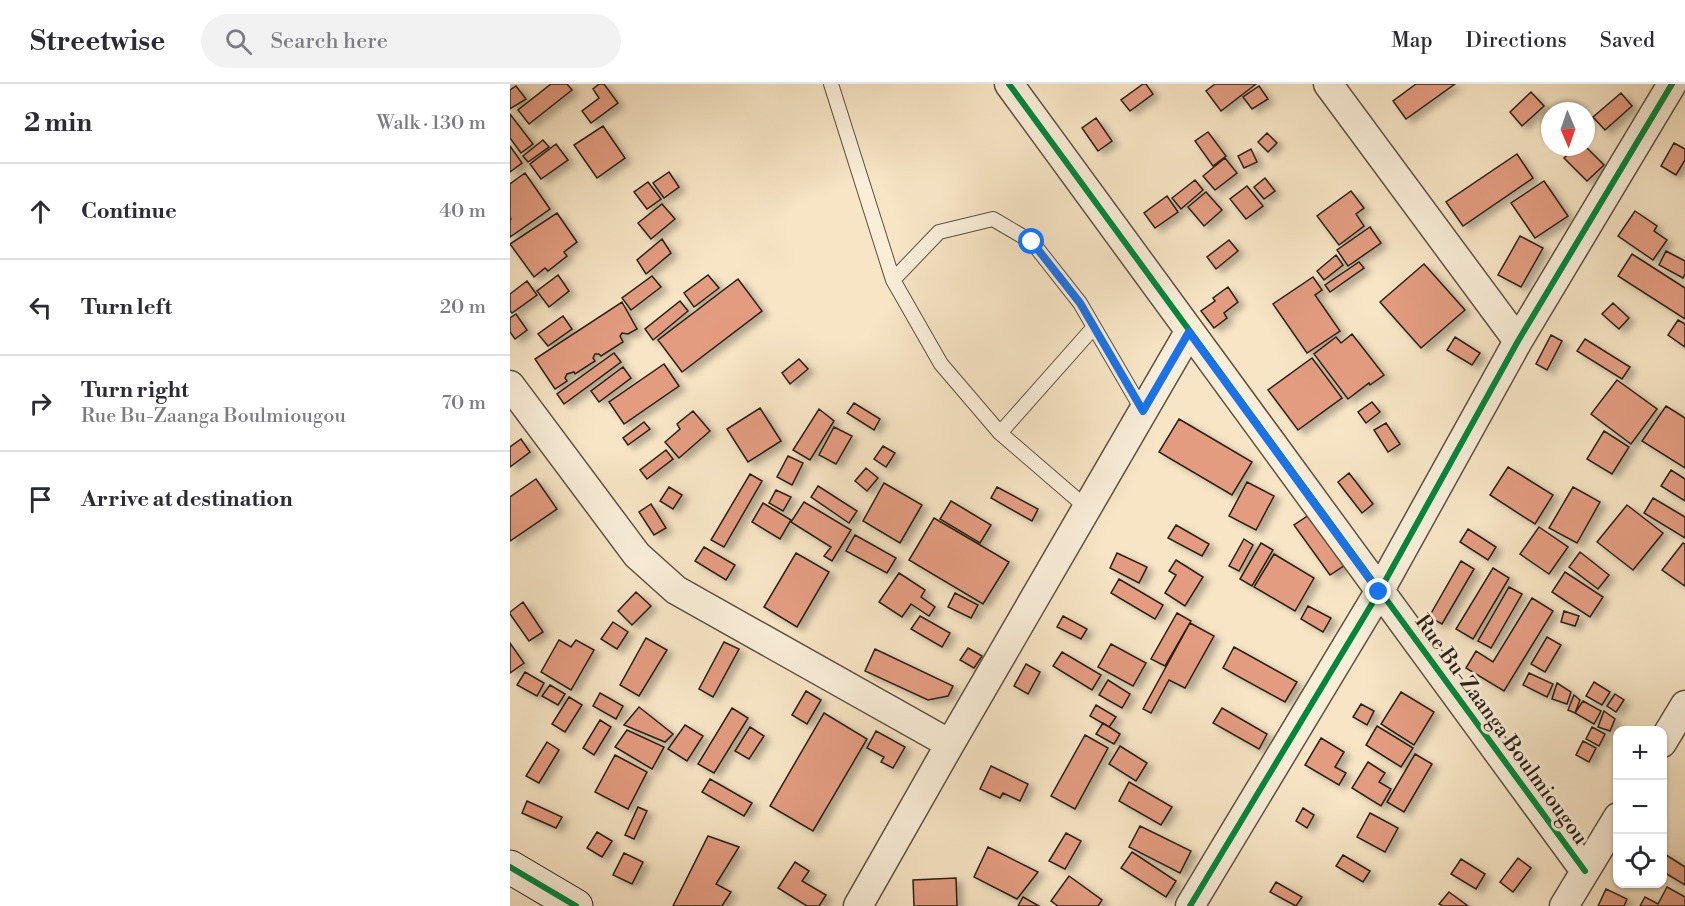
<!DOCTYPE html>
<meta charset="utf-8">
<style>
body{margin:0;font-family:"Libre Bodoni",serif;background:#f2f2f3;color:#2b2b33}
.controls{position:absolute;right:18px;bottom:18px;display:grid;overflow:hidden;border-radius:12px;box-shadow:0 2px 4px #0004}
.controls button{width:54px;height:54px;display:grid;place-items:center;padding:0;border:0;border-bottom:2px solid #e1e1e2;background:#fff;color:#2b2b33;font:30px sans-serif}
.compass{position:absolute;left:1031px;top:18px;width:54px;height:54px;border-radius:50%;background:#fff;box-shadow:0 2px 4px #0004;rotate:178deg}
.stop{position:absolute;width:18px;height:18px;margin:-14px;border:4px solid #1a73e8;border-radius:50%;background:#fff}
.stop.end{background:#1a73e8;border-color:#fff;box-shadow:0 2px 6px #0008}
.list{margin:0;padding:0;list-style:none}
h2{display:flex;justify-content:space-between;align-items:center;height:78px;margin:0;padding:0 24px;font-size:26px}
h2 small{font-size:20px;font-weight:400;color:#7c7c81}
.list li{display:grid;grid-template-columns:39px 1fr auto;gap:18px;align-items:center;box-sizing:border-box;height:96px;padding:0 24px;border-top:2px solid #e1e1e2}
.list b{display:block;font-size:22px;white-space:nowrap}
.list p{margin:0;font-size:20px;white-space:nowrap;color:#7c7c81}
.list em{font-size:20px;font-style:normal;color:#7c7c81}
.icon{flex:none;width:33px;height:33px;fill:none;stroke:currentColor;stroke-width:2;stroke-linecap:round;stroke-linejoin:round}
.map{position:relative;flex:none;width:1175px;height:822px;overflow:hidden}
header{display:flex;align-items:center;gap:36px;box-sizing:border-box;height:84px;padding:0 30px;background:#fff;border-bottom:2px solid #e1e1e2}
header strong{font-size:28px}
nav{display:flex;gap:33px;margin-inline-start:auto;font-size:21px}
.search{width:420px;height:54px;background:#f2f2f3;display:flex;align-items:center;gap:15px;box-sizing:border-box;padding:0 21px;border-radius:33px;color:#7c7c81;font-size:22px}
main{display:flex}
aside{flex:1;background:#fff}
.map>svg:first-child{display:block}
</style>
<header>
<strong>Streetwise</strong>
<div class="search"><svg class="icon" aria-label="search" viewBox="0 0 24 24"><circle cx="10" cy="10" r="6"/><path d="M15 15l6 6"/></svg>Search here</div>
<nav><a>Map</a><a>Directions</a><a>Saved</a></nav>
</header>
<main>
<aside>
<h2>2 min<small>Walk · 130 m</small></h2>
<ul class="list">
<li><svg class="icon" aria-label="ahead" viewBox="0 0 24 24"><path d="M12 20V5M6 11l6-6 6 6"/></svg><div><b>Continue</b></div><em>40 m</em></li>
<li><svg class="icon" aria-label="left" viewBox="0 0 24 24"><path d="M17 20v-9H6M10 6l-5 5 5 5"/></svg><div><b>Turn left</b></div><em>20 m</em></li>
<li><svg class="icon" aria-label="right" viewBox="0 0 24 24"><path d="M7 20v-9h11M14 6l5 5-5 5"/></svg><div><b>Turn right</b><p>Rue Bu-Zaanga Boulmiougou</p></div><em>70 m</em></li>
<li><svg class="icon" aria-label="arrive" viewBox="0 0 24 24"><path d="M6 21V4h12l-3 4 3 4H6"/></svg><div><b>Arrive at destination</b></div></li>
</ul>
</aside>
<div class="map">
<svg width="1175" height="822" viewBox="0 0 1175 822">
<defs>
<filter id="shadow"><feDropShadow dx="6" dy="4" stdDeviation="3" flood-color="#0004"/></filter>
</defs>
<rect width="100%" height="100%" fill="#f7e5c5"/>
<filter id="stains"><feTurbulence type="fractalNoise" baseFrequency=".00333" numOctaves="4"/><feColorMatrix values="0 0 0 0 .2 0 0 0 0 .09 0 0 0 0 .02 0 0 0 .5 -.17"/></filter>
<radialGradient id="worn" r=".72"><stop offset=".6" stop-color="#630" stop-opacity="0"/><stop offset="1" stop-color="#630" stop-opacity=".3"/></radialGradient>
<path fill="#e39c80" stroke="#2a2016" stroke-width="1.5" filter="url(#shadow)" d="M41,0H57L62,6L19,40L8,26Z
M89,0H94L108,19L81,39L72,27L89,14L83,5Z
M633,0H636L643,10L620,27L611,16Z
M705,0H746L711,27L696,7Z
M906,0H945L896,35L883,17Z
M6,2L16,15L0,25V6Z
M749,2L758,15L742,25L733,13Z
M1021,8L1034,22L1012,42L1000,28Z
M1111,9L1122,22L1095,46L1083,33Z
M0,30L23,60L11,69L0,54Z
M586,34L602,57L588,67L572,44Z
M93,42L115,74L87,94L64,61Z
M698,48L716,72L703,82L685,57Z
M757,49L767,59L758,68L748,58Z
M33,56L39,63L18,78L13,72Z
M1164,59L1175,65V76L1166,91L1151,82Z
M46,60L58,76L31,95L20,80Z
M0,62L12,79L0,88Z
M1066,63H1076L1094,81L1077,97L1054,74Z
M741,65L747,78L734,84L728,72Z
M1007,70L1023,94L953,142L936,118Z
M715,74L727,89L705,106L693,92Z
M159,88L169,103L154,114L143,99Z
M15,89L40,125L0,153V136L1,135L0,133V100Z
M755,94L765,107L754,115L744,103Z
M685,96L693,106L671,125L662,114Z
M1034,97L1058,132L1025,154L1001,119Z
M138,98L151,115L137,125L124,108Z
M737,102L753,122L736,135L720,115Z
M841,107L854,124L846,130L854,142L829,161L807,132Z
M696,108L712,126L694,142L678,123Z
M657,112L668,128L645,144L634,129Z
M152,120L165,135L141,155L128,139Z
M1125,127L1147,142L1144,147L1157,156L1143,176L1108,152Z
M47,129L67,158L54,168L57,172L38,187L35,184L24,193L0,160Z
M860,143L871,159L838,182L827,166Z
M1010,152L1033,164L1011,203L988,191Z
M152,155L161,169L136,190L127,176Z
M719,156L728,167L706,185L697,173Z
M1156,167L1175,177V190L1173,194L1149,181Z
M1122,170L1175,204V235L1108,192Z
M826,171L833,181L814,196L807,187Z
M849,178L854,184L820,208L815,201Z
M914,180L955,226L911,264L870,218Z
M48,191L59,207L39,223L27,207Z
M198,191L209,204L184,223L174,209Z
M142,192L151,203L121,226L112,214Z
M803,193L812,206L805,211L830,247L797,269L763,220Z
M228,195L252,227L172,288L148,256Z
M17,197L27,211L2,229L0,227V210Z
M718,203L728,218L714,229L717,234L704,244L691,227L705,217L703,214Z
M170,217L178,227L143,256L135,245Z
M112,218L127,245L118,250L112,249L110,252L113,258L91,272L89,270H85L83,274L85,277L65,290L64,288L57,290L55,294L57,297L45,305L25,275Z
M1103,219L1119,234L1109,245L1092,230Z
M6,230L17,246L5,255L0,248V234Z
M53,232L62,245L38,262L28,250Z
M1168,236L1175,240V263L1158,251Z
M842,250L874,291L860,301L859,299L838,315L804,270L826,253L831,259Z
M1041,251L1052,257L1037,286L1026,280Z
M945,253L970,269L962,281L937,266Z
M1075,255L1120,283L1112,295L1067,267Z
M104,269L111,278L54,320L47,310Z
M802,274L832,314L788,346L758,306Z
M289,275L298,285L280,300L272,289Z
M154,280L169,302L114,340L99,318Z
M113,283L121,294L89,318L81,307Z
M1107,296L1147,325L1121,360L1081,330Z
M862,318L870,328L856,339L848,328Z
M344,319L370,335L364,346L337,329Z
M1156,322L1175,334V384L1132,357Z
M250,324L271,357L238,378L217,345Z
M309,325L324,337L300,376L283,366Z
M183,327L200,347L169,374L155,358L170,345L167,340Z
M669,335L742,378L722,411L649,368Z
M134,338L140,345L118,361L113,354Z
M876,339L890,360L878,368L864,346Z
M324,343L342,352L326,380L309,371Z
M1094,347L1119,363L1102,390L1077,375Z
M11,355L20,368L0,383V363Z
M373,362L385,369L376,383L364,375Z
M156,366L163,375L137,395L130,386Z
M278,372L293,379L282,401L267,393Z
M998,383L1043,411L1025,440L980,411Z
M356,384L368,394L357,407L345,397Z
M1161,386L1175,395V417L1151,402Z
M839,389L863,420L852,429L828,398Z
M240,390L252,397L214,463L201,456Z
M26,395L47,425L0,457V413Z
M737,398L764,412L746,446L719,432Z
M374,399L412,421L390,459L353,437Z
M308,402L347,427L339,439L301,413Z
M159,403L172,411L163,425L150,417Z
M487,403L528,425L522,437L481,414Z
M1063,403L1090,418L1067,459L1039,444Z
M266,406L281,413L273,427L259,419Z
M1143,414L1175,433V454L1134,429Z
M441,417L481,441L470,459L430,435Z
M294,418L341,446L322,477L314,472L321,463L281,438Z
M253,419L281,436L270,455L242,438Z
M141,420L156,444L144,451L129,428Z
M1117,421L1153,449L1123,486L1087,458Z
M799,431L835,481L820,491L784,441Z
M424,434L499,478L473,520L399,476Z
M666,441L699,460L692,472L658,454Z
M1029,443L1058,463L1039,490L1010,470Z
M958,445L986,463L978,476L950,458Z
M345,451L386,474L377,489L336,467Z
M734,455L743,461L729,487L719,482Z
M751,459L763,466L742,502L730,495Z
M1173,459L1175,460V502L1152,486Z
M194,463L225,481L216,496L185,477Z
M1070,468L1099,491L1088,505L1059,483Z
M286,469L319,488L287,543L254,523Z
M607,469L637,483L629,499L600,484Z
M764,470L804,494L785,527L744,503Z
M666,476L693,493L675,522L655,509L666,491L659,487Z
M951,477L964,485L932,540L919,533Z
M983,484L999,494L963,555L946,545Z
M1055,488L1093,513L1080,533L1042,508Z
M389,489L415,506L411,513L425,523L419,532L401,520L392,533L369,518Z
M609,495L653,521L645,535L601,509Z
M999,503L1012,510L981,564L968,557Z
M126,508L141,522L122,541L108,527Z
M445,509L468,521L461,534L438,523Z
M1022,514L1043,527L994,607L956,584L966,567L983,578Z
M13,518L33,548L19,557L0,530V528Z
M798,522L821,534L813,548L791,535Z
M1054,527L1069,532L1065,542L1051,538Z
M667,529L681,537L655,582L641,575Z
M410,532L440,549L432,563L401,545Z
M553,532L577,545L571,555L547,543Z
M103,538L118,548L107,565L91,555Z
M680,539L704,552L675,604L659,596L641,629L633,625Z
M1037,553L1051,561L1035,588L1021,580Z
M136,554L157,566L129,612L110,601Z
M49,556L61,563L66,556L84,566L61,606L31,588Z
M214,558L229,565L203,613L189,605Z
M0,559L14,579L0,589Z
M601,560L636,579L623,602L588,583Z
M724,563L787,598L775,618L713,584Z
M458,564L472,572L464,584L450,576Z
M365,565L443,602L438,612L418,616L355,587Z
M552,568L591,591L582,606L543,582Z
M516,580L530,588L518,610L504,602Z
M15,588L34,599L27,612L7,601Z
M1019,589L1043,600L1037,613L1013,601Z
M598,596L620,610L612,624L589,611Z
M1084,598L1100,608L1092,621L1076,612Z
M1047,599L1061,608L1057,620L1042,615Z
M40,601L55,610L48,621L32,612Z
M296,607L311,616L297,640L282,631Z
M891,608L924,628L904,661L871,640Z
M90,609L113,622L106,635L83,622Z
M1105,610L1114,616L1106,628L1097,622Z
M1064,611L1070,616L1065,629L1058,626Z
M59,613L72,621L55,648L42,640Z
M1073,617L1091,627L1084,640L1065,629Z
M851,620L864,627L857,641L843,633Z
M586,621L606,633L599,643L580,632Z
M129,623L163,650L155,658L114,641Z
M222,624L238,634L204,689L188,680Z
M712,624L757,650L749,665L703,639Z
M1094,627L1105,635L1100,647L1088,643Z
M314,629L357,655L303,747L260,722Z
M90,636L101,643L84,671L73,664Z
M593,639L610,650L604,660L586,650Z
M175,641L193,652L177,677L158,665Z
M867,642L903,664L891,683L856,661Z
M240,643L254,652L239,675L225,667Z
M1082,643L1095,650L1089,662L1076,655Z
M117,646L154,663L142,685L105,663Z
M366,647L395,663L383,684L371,678L374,673L357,664Z
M575,651L598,664L565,725L541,712Z
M811,654L834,668L825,683L836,689L829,701L795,681Z
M1073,657L1086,664L1079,678L1066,671Z
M37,658L49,666L29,699L16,692Z
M610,662L637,679L626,697L599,680Z
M905,670L922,680L894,728L877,718Z
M105,671L137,688L118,725L85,708Z
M858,678L875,689L869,698L881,705L871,722L842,704Z
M481,682L518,700L510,717L493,709L490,714L470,705Z
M200,695L242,719L234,732L192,708Z
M619,698L662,723L651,741L609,717Z
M17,717L52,733L46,744L12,729Z
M128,723L137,727L124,755L115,751Z
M793,724L804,731L797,744L786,737Z
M860,729L888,744L875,768L847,753Z
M630,742L681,767L670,789L619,763Z
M87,748L102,757L92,773L77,764Z
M556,749L571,757L555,785L539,777Z
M198,752L229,763L206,800L221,808L212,822H163Z
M478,763L528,788L507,815L464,793Z
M622,768L666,797L656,813L611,784Z
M114,769L133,778L122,800L103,791Z
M1153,769L1175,783V801L1152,787Z
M833,771L860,787L853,798L826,782Z
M1008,774L1021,784L1003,808L990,798Z
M951,775L975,790L966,805L941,790Z
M285,778L299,787L292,797L316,811L309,822H297L268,804Z
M559,792L592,816L588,822H548L541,817Z
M446,794L447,822H404L403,796Z
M766,798L792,813L786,822L760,808Z
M1157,803L1175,813V822H1130L1135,813L1148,820Z
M1096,805L1117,815L1114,822H1088Z
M939,808L958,822H933L929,820Z
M513,813L529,822H508Z"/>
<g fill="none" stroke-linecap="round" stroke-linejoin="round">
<g stroke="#5d5142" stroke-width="16">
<path id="lane" d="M321,0L383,196L431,280L490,349L577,424
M383,196L429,148L483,135L522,158L570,219L633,327
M490,349L584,243"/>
</g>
<g stroke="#5d5142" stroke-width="31">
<path id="street" d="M499,0L1075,787
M818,0L1008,257
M0,301L127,471L166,506L440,660
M1152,659L1175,621
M348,822L440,660L679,248
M680,822L869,508L1008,257L1162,0
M1054,822L1108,733"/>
</g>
<g stroke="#2a2016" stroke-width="35">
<path id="secondary" d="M0,783L66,822"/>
</g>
<use href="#lane" stroke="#faeed9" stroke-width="14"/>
<use href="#street" stroke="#faeed9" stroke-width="28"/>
<use href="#secondary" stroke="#faeed9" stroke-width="33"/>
<g stroke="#faeed9" stroke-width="10">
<path id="cycleway" d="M499,0L1075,787
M0,783L66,822
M680,822L869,508L1008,257L1162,0"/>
</g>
<use href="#cycleway" stroke="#00873e" stroke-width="6"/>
</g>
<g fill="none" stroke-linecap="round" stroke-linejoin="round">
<path stroke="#1a73e8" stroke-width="8" d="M522,158L570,219L633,327L679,248L869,508"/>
</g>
<g text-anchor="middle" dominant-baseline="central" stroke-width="6" stroke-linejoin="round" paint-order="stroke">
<g font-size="21" fill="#2a2016" stroke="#faeed9">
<text transform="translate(991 646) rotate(54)">Rue Bu-Zaanga Boulmiougou</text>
</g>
</g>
<rect width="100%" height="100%" filter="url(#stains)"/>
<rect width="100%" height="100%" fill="url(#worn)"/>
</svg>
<div class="controls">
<button>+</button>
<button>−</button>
<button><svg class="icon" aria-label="locate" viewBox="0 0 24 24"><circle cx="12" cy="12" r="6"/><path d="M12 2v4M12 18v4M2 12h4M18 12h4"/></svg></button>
</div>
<svg class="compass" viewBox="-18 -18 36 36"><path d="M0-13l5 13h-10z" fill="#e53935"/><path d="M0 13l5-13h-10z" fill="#7c7c81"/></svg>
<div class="stop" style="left:522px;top:158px"></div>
<div class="stop end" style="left:869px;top:508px"></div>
</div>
</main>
